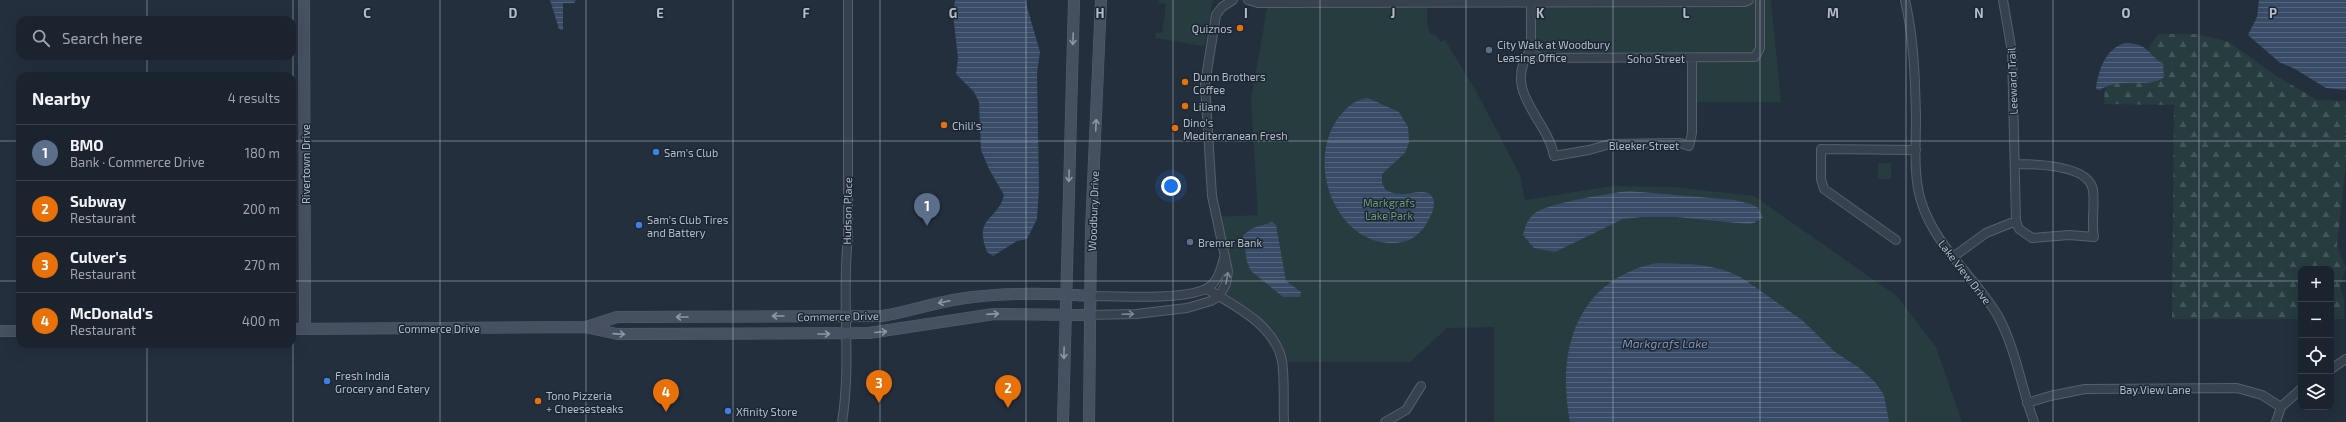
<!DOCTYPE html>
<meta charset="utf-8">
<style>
body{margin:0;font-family:"Exo 2",sans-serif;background:#282f3a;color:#f1f3f6}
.controls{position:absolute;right:12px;bottom:12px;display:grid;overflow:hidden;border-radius:8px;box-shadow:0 4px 16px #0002}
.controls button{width:36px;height:36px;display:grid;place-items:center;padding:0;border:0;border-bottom:1px solid #39404a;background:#1b232e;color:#f1f3f6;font:20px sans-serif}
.you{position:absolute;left:1171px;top:186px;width:14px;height:14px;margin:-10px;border:3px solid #fff;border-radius:50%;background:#1a73e8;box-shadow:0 0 0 6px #1a73e833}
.badge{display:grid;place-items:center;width:26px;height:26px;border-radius:50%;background:#2563eb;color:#fff;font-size:13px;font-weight:700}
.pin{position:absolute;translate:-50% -33px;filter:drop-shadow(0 1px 2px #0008)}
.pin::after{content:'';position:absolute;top:21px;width:14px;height:12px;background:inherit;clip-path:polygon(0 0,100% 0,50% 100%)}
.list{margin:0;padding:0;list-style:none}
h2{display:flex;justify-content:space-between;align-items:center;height:52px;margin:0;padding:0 16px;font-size:17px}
h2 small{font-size:13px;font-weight:400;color:#a0a4aa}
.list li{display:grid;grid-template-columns:26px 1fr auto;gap:12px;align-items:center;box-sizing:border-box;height:56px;padding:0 16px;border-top:1px solid #39404a}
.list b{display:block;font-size:15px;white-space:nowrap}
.list p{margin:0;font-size:13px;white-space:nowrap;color:#a0a4aa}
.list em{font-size:13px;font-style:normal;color:#a0a4aa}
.icon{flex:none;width:22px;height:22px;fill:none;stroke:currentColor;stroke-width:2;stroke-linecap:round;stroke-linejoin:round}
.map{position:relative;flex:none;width:2346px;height:422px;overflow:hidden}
.search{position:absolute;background:#1b232e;box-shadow:0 4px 16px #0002;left:16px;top:16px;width:280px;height:44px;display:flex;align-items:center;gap:10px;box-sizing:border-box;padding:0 14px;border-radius:12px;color:#a0a4aa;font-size:15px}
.panel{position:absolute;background:#1b232e;box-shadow:0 4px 16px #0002;left:16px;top:72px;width:280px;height:276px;border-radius:12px}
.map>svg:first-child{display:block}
</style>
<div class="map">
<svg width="2346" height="422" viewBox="0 0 2346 422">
<defs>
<pattern id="forest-firs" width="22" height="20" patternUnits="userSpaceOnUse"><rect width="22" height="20" fill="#263c3f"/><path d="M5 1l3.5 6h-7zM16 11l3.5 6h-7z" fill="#435659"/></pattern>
<pattern id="water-rules" width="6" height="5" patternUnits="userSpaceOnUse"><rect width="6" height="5" fill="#394c67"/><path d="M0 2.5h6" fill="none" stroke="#53647b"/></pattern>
</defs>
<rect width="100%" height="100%" fill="#242f3e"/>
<path fill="url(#forest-firs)" d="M2158,34H2197L2229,42L2275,75L2317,100L2346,101V163L2337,246L2346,269L2340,286L2344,301V319H2331V269H2301V319H2172L2174,105L2104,104L2105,86L2115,82L2156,81L2164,67L2148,49Z"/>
<path fill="#263c3f" d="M1159,0H1213L1205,45L1201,46L1156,38L1155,33H1162L1166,4L1159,3Z
M1771,0L1781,102H1692V59L1541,58L1530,49L1531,3Z
M1268,3L1427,4V22L1430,33L1437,36L1441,42L1445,40L1475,89L1520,175L1525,200L1612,186L1673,187L1754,196L1897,296L1936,347L1962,422H1494V327L1447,328L1410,362H1282L1269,334L1219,296L1226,284L1216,217L1258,215L1251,100Z
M1878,163H1891V179H1878Z"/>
<path fill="url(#water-rules)" d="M550,0H576L574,3H563V30L559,29Z
M955,0H1025L1040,52L1037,73L1039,187L1037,219L1027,239L1017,241L993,256L987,252C973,216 998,221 1004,195L989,169L981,150L979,102L974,92L956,74L958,58L953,14Z
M2259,0H2346V90L2326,88L2295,69L2279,62L2248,35L2257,17Z
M2125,43C2146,43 2148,52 2163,65L2164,77C2152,89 2118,76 2100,90L2096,89C2098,70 2106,48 2125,43Z
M1368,98L1399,112L1408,127L1409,143L1405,153L1382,174V182L1385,189C1400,201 1422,186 1431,195C1436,201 1434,209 1431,215C1423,233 1412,243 1392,243C1342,243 1313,180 1329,136C1335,119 1349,100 1368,98Z
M1629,191L1734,200L1751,204L1758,208L1763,217L1754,223L1748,224L1676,217H1642L1623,219L1555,252L1534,248L1523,235C1525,227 1528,218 1535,213C1549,203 1610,193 1629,191Z
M1272,222L1276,225L1286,281L1301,292L1300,297H1283L1251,271L1247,262L1243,235L1253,228Z
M1657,263C1686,264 1719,263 1745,280L1802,320L1835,352L1858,367L1875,382L1884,395L1889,422H1570C1556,350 1577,279 1657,263Z"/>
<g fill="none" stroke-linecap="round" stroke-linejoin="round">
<g stroke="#565f6c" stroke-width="10">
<path id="street" d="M1248,0L1258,3L1745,2L1749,0
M1531,0V45L1529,52L1541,58L1755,57L1760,48V0
M1905,0C1914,39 1915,77 1916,117C1916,145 1913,174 1921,201C1935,247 1975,276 1998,316C2016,349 2021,387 2034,422
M2003,0L2012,52L2016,221L2019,229L2032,238L2069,235L2094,237C2091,222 2095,206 2093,190C2089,165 2036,164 2015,164
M1529,52C1503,93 1547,118 1554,156L1589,150L1610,144L1680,143L1689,146L1692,133V58
M1896,240L1824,189L1821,179V149L1916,150
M1953,257L1986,233L2016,221
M1207,289C1235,306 1275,325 1282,361C1285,380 1283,402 1284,422
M1090,296C1116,296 1189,301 1209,287C1218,281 1221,269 1224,258
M1089,315L1136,314L1187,308L1211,301L1219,296L1226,284L1228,271L1212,196L1205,84L1216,15L1222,7L1233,0
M2331,369L2346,359
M2027,403L2050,396L2085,389L2237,388L2262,395L2281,407
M842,422C852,361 841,299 848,237V0
M1385,422L1406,410L1421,386
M2276,422L2281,407L2301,389"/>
</g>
<g stroke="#565f6c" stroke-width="12">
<path id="secondary" d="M304,0L305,329
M586,327L617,317L882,316C908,312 933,303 959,299C1003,292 1047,293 1090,296
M292,329L585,327L617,334L869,333L994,314L1089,315
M0,331H20
M1063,422L1074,0
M1089,422L1091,230L1101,0"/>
</g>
<use href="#street" stroke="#38414e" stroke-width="8"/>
<use href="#secondary" stroke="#465061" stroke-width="11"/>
</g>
<defs><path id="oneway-shaft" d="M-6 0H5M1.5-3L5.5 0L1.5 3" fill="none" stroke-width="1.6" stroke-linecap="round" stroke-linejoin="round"/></defs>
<g stroke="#8e96a5">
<use href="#oneway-shaft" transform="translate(1073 39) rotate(92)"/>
<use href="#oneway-shaft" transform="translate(1096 125) rotate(-87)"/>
<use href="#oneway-shaft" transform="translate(1069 176) rotate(92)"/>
<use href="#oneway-shaft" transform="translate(944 302) rotate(168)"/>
<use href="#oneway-shaft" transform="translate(993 314) rotate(-4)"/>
<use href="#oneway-shaft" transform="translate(778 316) rotate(180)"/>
<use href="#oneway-shaft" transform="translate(682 317) rotate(180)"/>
<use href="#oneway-shaft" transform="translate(881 332) rotate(-5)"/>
<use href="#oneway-shaft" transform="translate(619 334) rotate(4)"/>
<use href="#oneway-shaft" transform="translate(824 334)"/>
<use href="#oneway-shaft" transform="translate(1064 353) rotate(91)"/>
</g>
<g stroke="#7c8592">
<use href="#oneway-shaft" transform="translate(1227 278) rotate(-80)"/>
<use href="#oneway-shaft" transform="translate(1128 314) rotate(-2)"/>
</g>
<path fill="none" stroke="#b4bcc9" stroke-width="1" stroke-opacity="0.55" d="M147,0V20M293,0V422M440,0V422M586,0V422M733,0V422M880,0V422M1026,0V422M1173,0V422M1320,0V422M1466,0V422M1613,0V422M1760,0V422M1906,0V422M2053,0V422M2199,0V422M147,56V76M0,141H20M292,141H2346M0,281H20M292,281H2301M2331,281H2346M147,344V422"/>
<g fill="#e8710a" stroke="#1d2633" stroke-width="1.5">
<circle cx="1240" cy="28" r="4"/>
<circle cx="1185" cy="82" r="4"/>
<circle cx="1185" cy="106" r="4"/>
<circle cx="944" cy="125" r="4"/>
<circle cx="1175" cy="128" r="4"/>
<circle cx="538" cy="401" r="4"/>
</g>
<g fill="#5c6f8a" stroke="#1d2633" stroke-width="1.5">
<circle cx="1489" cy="50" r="4"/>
<circle cx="1190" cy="242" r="4"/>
</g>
<g fill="#3f7fe0" stroke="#1d2633" stroke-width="1.5">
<circle cx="656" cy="152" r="4"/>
<circle cx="639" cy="225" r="4"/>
<circle cx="327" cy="381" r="4"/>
<circle cx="728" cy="411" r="4"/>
</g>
<g text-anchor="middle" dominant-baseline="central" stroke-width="3" stroke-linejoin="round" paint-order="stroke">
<g font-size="11" fill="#b4bcc9" stroke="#1d2633" text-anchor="start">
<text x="1232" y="28" text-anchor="end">Quiznos</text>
<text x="1497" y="44">City Walk at Woodbury<tspan x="1497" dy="13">Leasing Office</tspan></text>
<text x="1193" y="76">Dunn Brothers<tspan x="1193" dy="13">Coffee</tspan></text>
<text x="1193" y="106">Liliana</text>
<text x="1183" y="122">Dino's<tspan x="1183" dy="13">Mediterranean Fresh</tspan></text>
<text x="952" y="125">Chili's</text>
<text x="664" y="152">Sam's Club</text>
<text x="647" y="219">Sam's Club Tires<tspan x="647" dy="13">and Battery</tspan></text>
<text x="1198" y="242">Bremer Bank</text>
<text x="335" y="375">Fresh India<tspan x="335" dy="13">Grocery and Eatery</tspan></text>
<text x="546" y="395">Tono Pizzeria<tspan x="546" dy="13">+ Cheesesteaks</tspan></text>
<text x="736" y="411">Xfinity Store</text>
</g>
<g font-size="11" fill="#b4bcc9" stroke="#1d2633">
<text x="1656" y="58">Soho Street</text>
<text transform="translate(2012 81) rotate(-92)">Leeward Trail</text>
<text x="1644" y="145">Bleeker Street</text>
<text transform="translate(305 164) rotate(-90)">Rivertown Drive</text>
<text transform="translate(847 211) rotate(-89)">Hudson Place</text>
<text transform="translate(1093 211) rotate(-88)">Woodbury Drive</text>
<text transform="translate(1965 272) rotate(52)">Lake View Drive</text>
<text transform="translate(838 316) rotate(-1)">Commerce Drive</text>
<text x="439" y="328">Commerce Drive</text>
<text x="2155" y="389">Bay View Lane</text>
</g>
<g font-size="11" fill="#6b9a76" stroke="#1d2633">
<text x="1389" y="202">Markgrafs<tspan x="1389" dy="13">Lake Park</tspan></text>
</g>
<g font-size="12" font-style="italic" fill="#7c92b1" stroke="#1d2633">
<text x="1665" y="343">Markgrafs Lake</text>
</g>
</g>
<g font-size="13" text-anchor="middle" font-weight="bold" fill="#b4bcc9" stroke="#1d2633" stroke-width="3" stroke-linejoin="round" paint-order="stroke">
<text x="367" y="18">C</text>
<text x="513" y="18">D</text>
<text x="660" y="18">E</text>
<text x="806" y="18">F</text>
<text x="953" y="18">G</text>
<text x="1100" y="18">H</text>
<text x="1246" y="18">I</text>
<text x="1393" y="18">J</text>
<text x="1540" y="18">K</text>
<text x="1686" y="18">L</text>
<text x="1833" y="18">M</text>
<text x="1979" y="18">N</text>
<text x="2126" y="18">O</text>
<text x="2273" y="18">P</text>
</g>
</svg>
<div class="controls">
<button>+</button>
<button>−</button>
<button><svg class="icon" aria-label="locate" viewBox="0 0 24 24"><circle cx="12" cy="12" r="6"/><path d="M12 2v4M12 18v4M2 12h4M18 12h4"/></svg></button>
<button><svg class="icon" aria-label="layers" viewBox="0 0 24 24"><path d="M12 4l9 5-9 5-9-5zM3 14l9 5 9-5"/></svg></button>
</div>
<div class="you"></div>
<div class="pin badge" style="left:927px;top:226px;background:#5c6f8a">1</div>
<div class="pin badge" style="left:1008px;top:408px;background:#e8710a">2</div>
<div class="pin badge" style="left:879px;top:403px;background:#e8710a">3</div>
<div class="pin badge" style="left:666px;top:412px;background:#e8710a">4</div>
<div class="search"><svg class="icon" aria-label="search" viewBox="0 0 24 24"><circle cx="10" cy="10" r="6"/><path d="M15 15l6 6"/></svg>Search here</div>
<section class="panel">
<h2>Nearby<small>4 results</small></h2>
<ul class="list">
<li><span class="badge" style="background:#5c6f8a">1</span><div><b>BMO</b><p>Bank · Commerce Drive</p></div><em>180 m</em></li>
<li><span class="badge" style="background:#e8710a">2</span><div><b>Subway</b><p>Restaurant</p></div><em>200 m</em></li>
<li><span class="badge" style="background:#e8710a">3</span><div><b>Culver's</b><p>Restaurant</p></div><em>270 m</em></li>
<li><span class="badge" style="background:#e8710a">4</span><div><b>McDonald's</b><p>Restaurant</p></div><em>400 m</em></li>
</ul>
</section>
</div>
